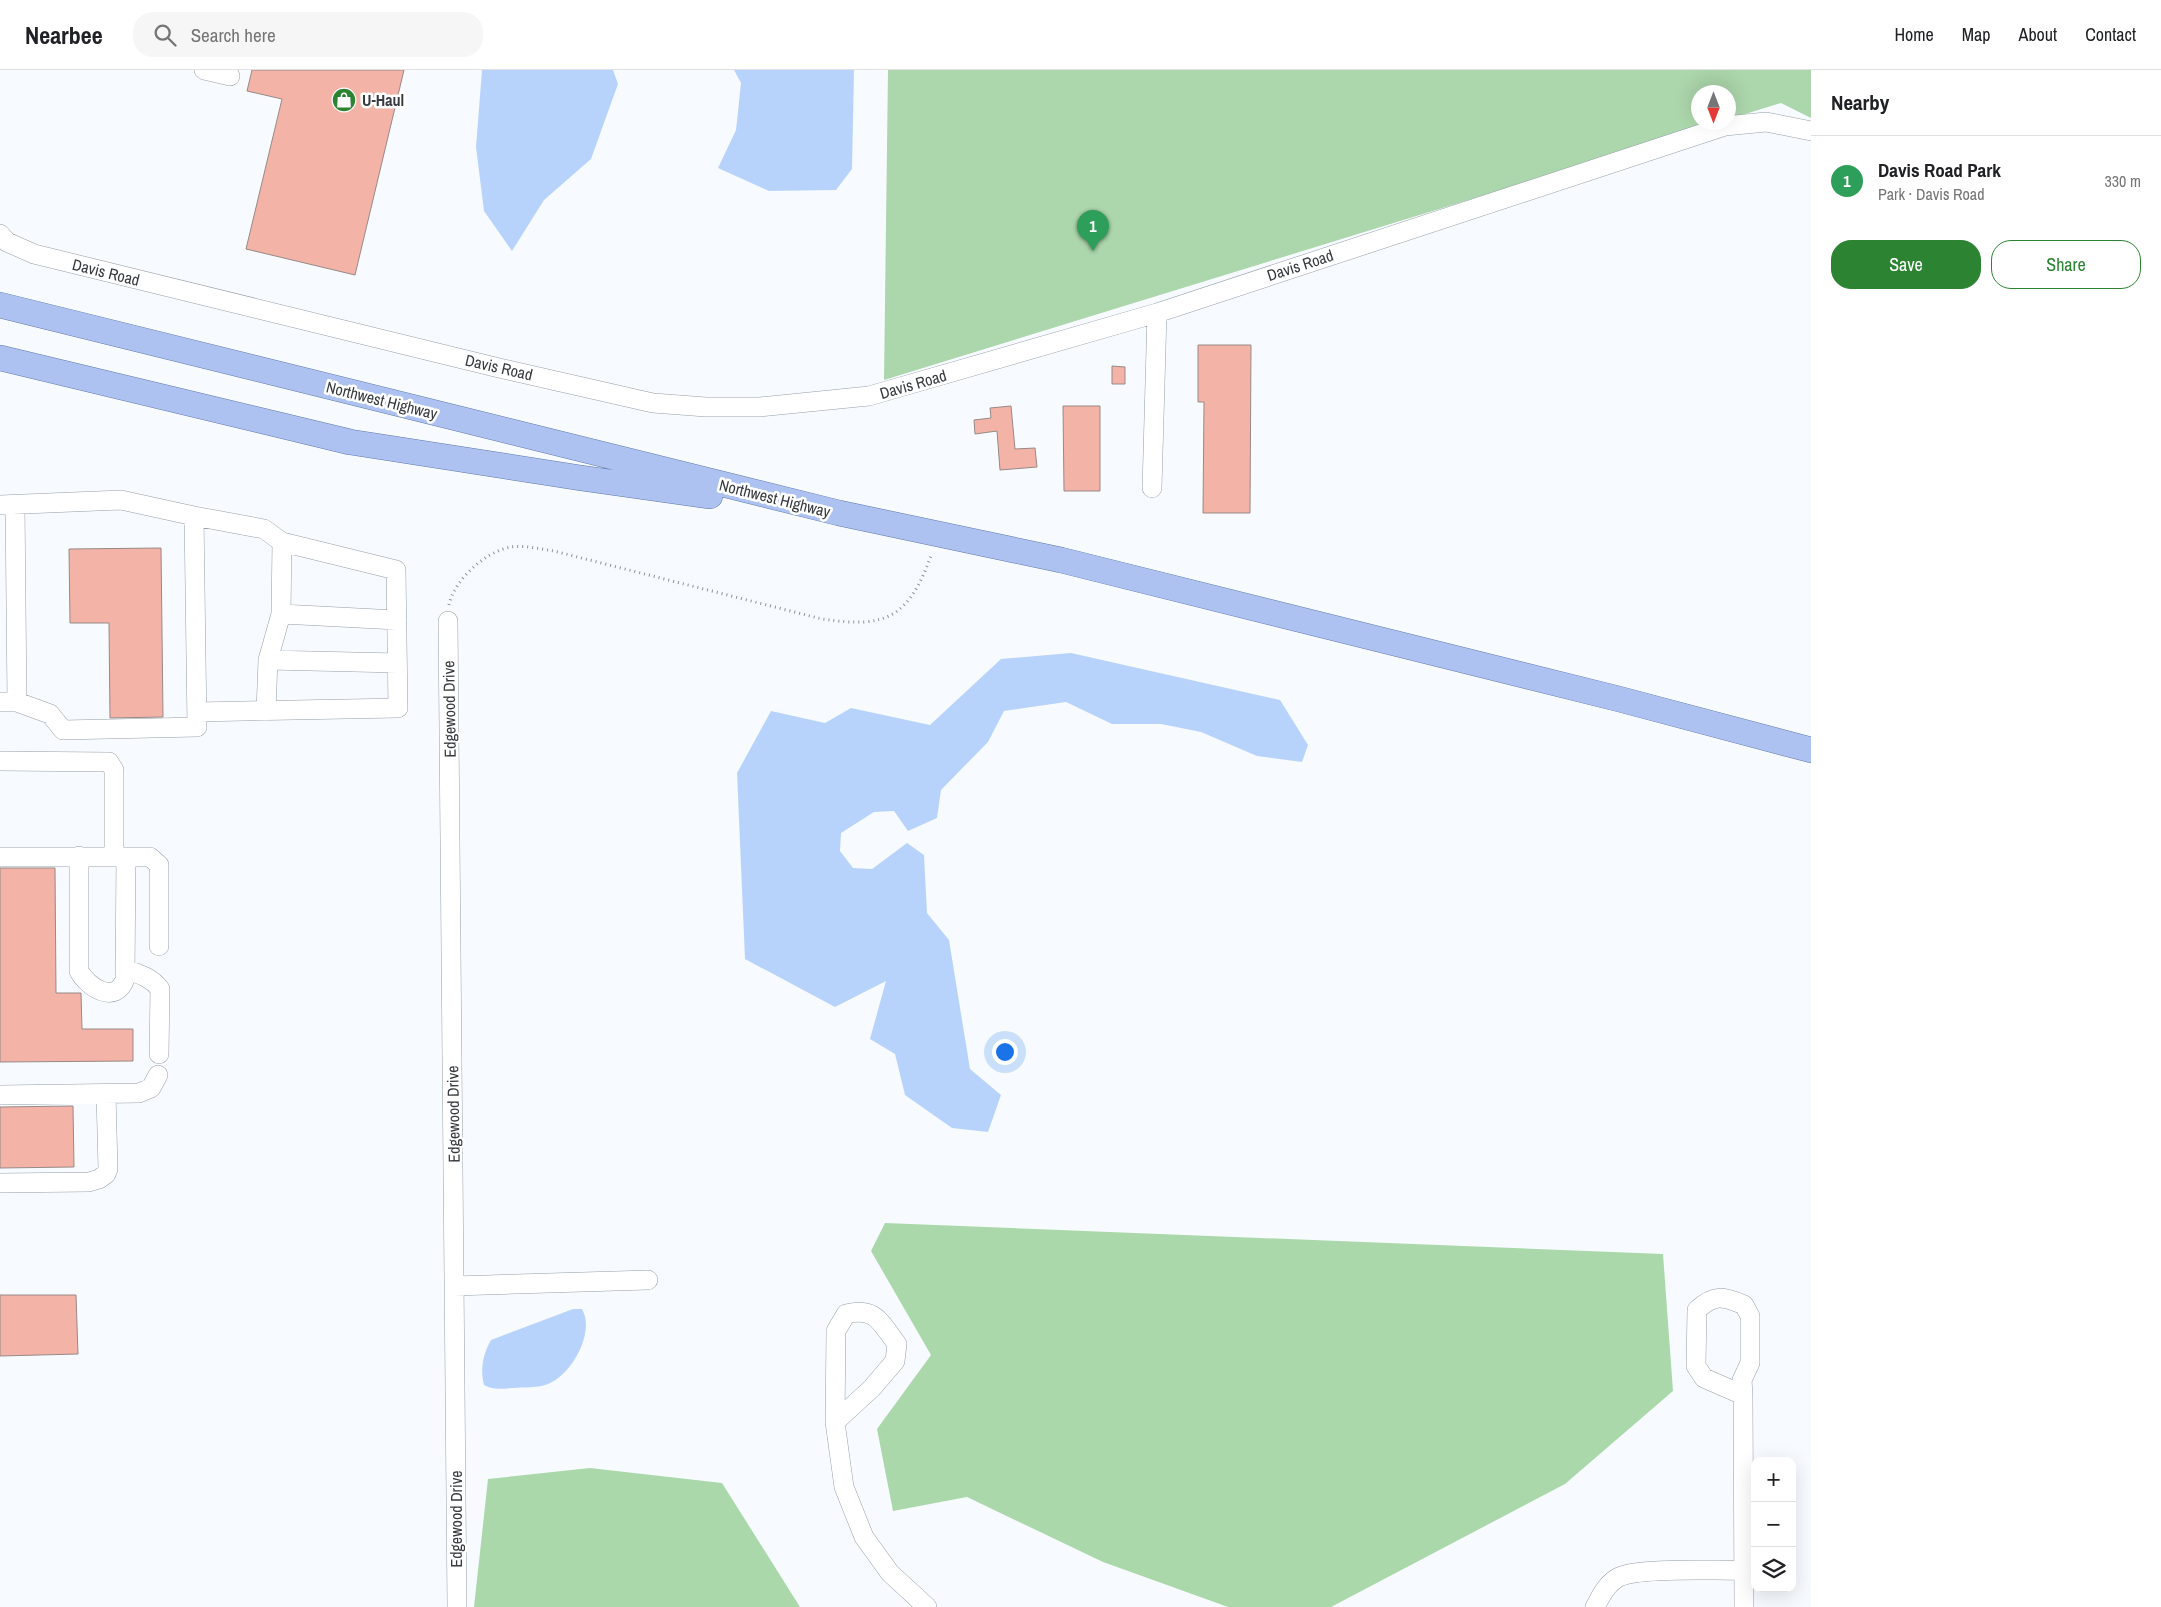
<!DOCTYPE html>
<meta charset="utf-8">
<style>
body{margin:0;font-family:"Archivo Narrow",sans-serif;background:#f6f6f6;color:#202124}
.controls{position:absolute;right:15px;bottom:15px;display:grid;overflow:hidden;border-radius:10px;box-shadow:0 5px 20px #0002}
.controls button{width:45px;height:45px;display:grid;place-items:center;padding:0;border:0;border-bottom:1px solid #e0e0e0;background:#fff;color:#202124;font:25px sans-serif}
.compass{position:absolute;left:1691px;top:15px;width:45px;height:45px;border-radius:50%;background:#fff;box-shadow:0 5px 20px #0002;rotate:180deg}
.you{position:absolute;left:1004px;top:981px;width:18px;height:18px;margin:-12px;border:4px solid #fff;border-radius:50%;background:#1a73e8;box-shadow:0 0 0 8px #1a73e833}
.badge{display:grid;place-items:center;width:32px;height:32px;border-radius:50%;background:#2c8433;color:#fff;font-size:16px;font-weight:700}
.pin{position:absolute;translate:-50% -41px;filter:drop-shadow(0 1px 2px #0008)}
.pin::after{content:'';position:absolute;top:26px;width:18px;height:15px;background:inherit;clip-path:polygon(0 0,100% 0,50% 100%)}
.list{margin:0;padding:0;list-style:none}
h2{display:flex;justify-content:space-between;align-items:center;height:65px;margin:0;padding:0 20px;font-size:21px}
h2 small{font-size:16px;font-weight:400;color:#757577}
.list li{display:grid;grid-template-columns:32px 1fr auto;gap:15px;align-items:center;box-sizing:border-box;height:90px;padding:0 20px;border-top:1px solid #e0e0e0}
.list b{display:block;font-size:19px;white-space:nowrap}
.list p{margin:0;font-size:16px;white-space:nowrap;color:#757577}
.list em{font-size:16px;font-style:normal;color:#757577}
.actions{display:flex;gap:10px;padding:15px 20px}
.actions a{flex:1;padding:11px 0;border:1px solid #2c8433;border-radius:20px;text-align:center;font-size:18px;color:#2c8433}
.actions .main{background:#2c8433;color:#fff}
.icon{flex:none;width:28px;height:28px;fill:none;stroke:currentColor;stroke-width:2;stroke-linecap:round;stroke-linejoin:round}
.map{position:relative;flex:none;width:1811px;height:1537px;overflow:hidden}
header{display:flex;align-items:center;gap:30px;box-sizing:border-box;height:70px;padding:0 25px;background:#fff;border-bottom:1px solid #e0e0e0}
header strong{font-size:24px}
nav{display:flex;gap:28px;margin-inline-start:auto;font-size:18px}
.search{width:350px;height:45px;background:#f6f6f6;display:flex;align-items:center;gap:12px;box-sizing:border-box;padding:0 18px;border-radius:20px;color:#757577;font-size:19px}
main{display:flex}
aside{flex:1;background:#fff}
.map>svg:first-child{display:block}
</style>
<header>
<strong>Nearbee</strong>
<div class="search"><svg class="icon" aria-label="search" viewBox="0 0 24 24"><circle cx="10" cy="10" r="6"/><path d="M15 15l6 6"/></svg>Search here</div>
<nav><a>Home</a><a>Map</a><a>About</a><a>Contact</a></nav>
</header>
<main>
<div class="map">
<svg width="1811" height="1537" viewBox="0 0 1811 1537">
<rect width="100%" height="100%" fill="#f7fbff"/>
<path fill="#acd6ab" d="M888,0H1811V48L1781,33L1729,49L1728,22H1698V52L1718,53L884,310Z"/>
<path fill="#abd8aa" d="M885,1153L1663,1184L1673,1321L1565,1414L1331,1537H1228L1103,1492L967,1427L893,1441L877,1359L931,1285L871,1181Z
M590,1398L722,1413L800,1537H474L488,1409Z"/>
<path fill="#b8d3fb" d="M482,0H613L618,14L591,89L544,130L512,181L484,141L476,77Z
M734,0H854L852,99L836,120L769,121L718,98L736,60L741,13Z
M1071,583L1280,630L1308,675L1302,692L1257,686L1201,662L1161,654H1112L1066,632L1004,641L988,672L941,720L937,748L908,761L894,741L874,742L841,763L840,781L853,798L872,799L907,773L924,785L927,843L949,870L970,999L1001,1025L988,1062L952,1058L905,1025L895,984L870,969L886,911L835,937L745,889L737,703L771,641L825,653L851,638L930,655L1001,589Z
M573,1239H582C596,1263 570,1308 545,1315C536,1318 524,1317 514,1318C504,1318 494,1321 484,1315C480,1299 483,1284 491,1270Z"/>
<path fill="#f4b3a7" stroke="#978987" d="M252,0H404L355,205L246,179L282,29L247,21Z
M1198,275H1251L1250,443H1203L1204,332H1198Z
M1112,296L1125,297V314H1112Z
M1011,336L1015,379L1035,378L1037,397L1000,400L997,361L975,364L974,350L991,348L990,338Z
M1063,336H1100V421H1064Z
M161,478L163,647L110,648L109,553H70L69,479Z
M0,798H55L56,923H81L82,959H133V991L0,992Z
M73,1036L74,1097L0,1098V1037Z
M0,1225H76L78,1284L0,1286Z"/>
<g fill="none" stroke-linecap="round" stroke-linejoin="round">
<g stroke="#959fa7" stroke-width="20">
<path id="minor" d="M204,0L230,6
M0,164L7,172L34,184L495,297L653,333L706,337H760L869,326L1157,243L1725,56L1766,52L1811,61
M1152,418L1157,243
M0,435L121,430L194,446L197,657L63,660L50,644L17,632H0
M15,435L17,632
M194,446L264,459L282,472L396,500L398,638L197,642
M281,544L397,550
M448,551L457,1537
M268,590L281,544L282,472
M266,641L268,590L397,593
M0,691L109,692L114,700V786
M79,786V901C88,918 116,935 125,909L126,787
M0,787H150L159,795V876
M125,899C139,904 151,907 160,919L159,984
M0,1025L139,1023L151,1018L158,1005
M0,1113L89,1112L99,1109L106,1104L108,1099L106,1024
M454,1216L648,1210
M1743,1325L1704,1308L1696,1296L1697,1240C1714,1224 1723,1226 1744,1235L1750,1246V1293L1742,1310L1743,1325L1744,1537
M835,1352L872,1318L895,1291L897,1274C880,1252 876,1237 846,1244L836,1261L835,1352L844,1417L864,1467L890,1503L927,1537
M1595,1537C1601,1526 1607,1513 1619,1507C1639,1497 1718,1501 1744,1500"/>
</g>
<g stroke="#6078ac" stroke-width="26">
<path id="major" d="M0,235L839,443L1061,490L1619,629L1811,680
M0,288L350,372L581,408L710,426"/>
</g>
<path stroke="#8e9296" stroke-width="3" stroke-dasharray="1 4" stroke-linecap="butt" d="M449,535C454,510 486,481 511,477C525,475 540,479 554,481L822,549C888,559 909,547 932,483"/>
<use href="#minor" stroke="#fff" stroke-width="19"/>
<use href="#major" stroke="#adc2f0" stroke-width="25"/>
</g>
<defs>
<g id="shop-disc" transform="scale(1.25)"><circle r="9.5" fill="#2c8433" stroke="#fff"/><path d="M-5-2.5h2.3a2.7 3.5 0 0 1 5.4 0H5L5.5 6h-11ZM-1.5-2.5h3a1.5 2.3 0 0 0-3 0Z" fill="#fff"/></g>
</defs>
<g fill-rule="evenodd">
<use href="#shop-disc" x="344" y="30"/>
</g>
<g text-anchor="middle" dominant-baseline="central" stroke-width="5" stroke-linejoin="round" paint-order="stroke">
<g font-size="16" font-weight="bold" fill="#373b3f" stroke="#fff" text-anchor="start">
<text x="362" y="30">U-Haul</text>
</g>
<g font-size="16" fill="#373b3f" stroke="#fff">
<text transform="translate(1300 195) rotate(-18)">Davis Road</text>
<text transform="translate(106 202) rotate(14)">Davis Road</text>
<text transform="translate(499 297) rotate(13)">Davis Road</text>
<text transform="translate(913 314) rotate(-16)">Davis Road</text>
<text transform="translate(382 330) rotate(14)">Northwest Highway</text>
<text transform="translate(775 428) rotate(14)">Northwest Highway</text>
<text transform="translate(449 639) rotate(-91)">Edgewood Drive</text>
<text transform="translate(453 1044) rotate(-91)">Edgewood Drive</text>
<text transform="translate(456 1449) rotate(-90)">Edgewood Drive</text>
</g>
</g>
</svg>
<div class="controls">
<button>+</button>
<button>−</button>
<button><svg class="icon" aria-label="layers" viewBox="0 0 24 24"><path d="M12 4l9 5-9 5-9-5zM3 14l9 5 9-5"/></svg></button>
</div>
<svg class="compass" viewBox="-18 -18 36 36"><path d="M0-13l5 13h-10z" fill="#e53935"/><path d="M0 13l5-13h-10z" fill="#757577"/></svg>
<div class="you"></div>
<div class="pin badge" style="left:1093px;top:181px;background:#2e9e5b">1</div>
</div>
<aside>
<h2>Nearby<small></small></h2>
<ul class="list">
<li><span class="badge" style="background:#2e9e5b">1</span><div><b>Davis Road Park</b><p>Park · Davis Road</p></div><em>330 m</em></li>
</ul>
<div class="actions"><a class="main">Save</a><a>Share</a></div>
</aside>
</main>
